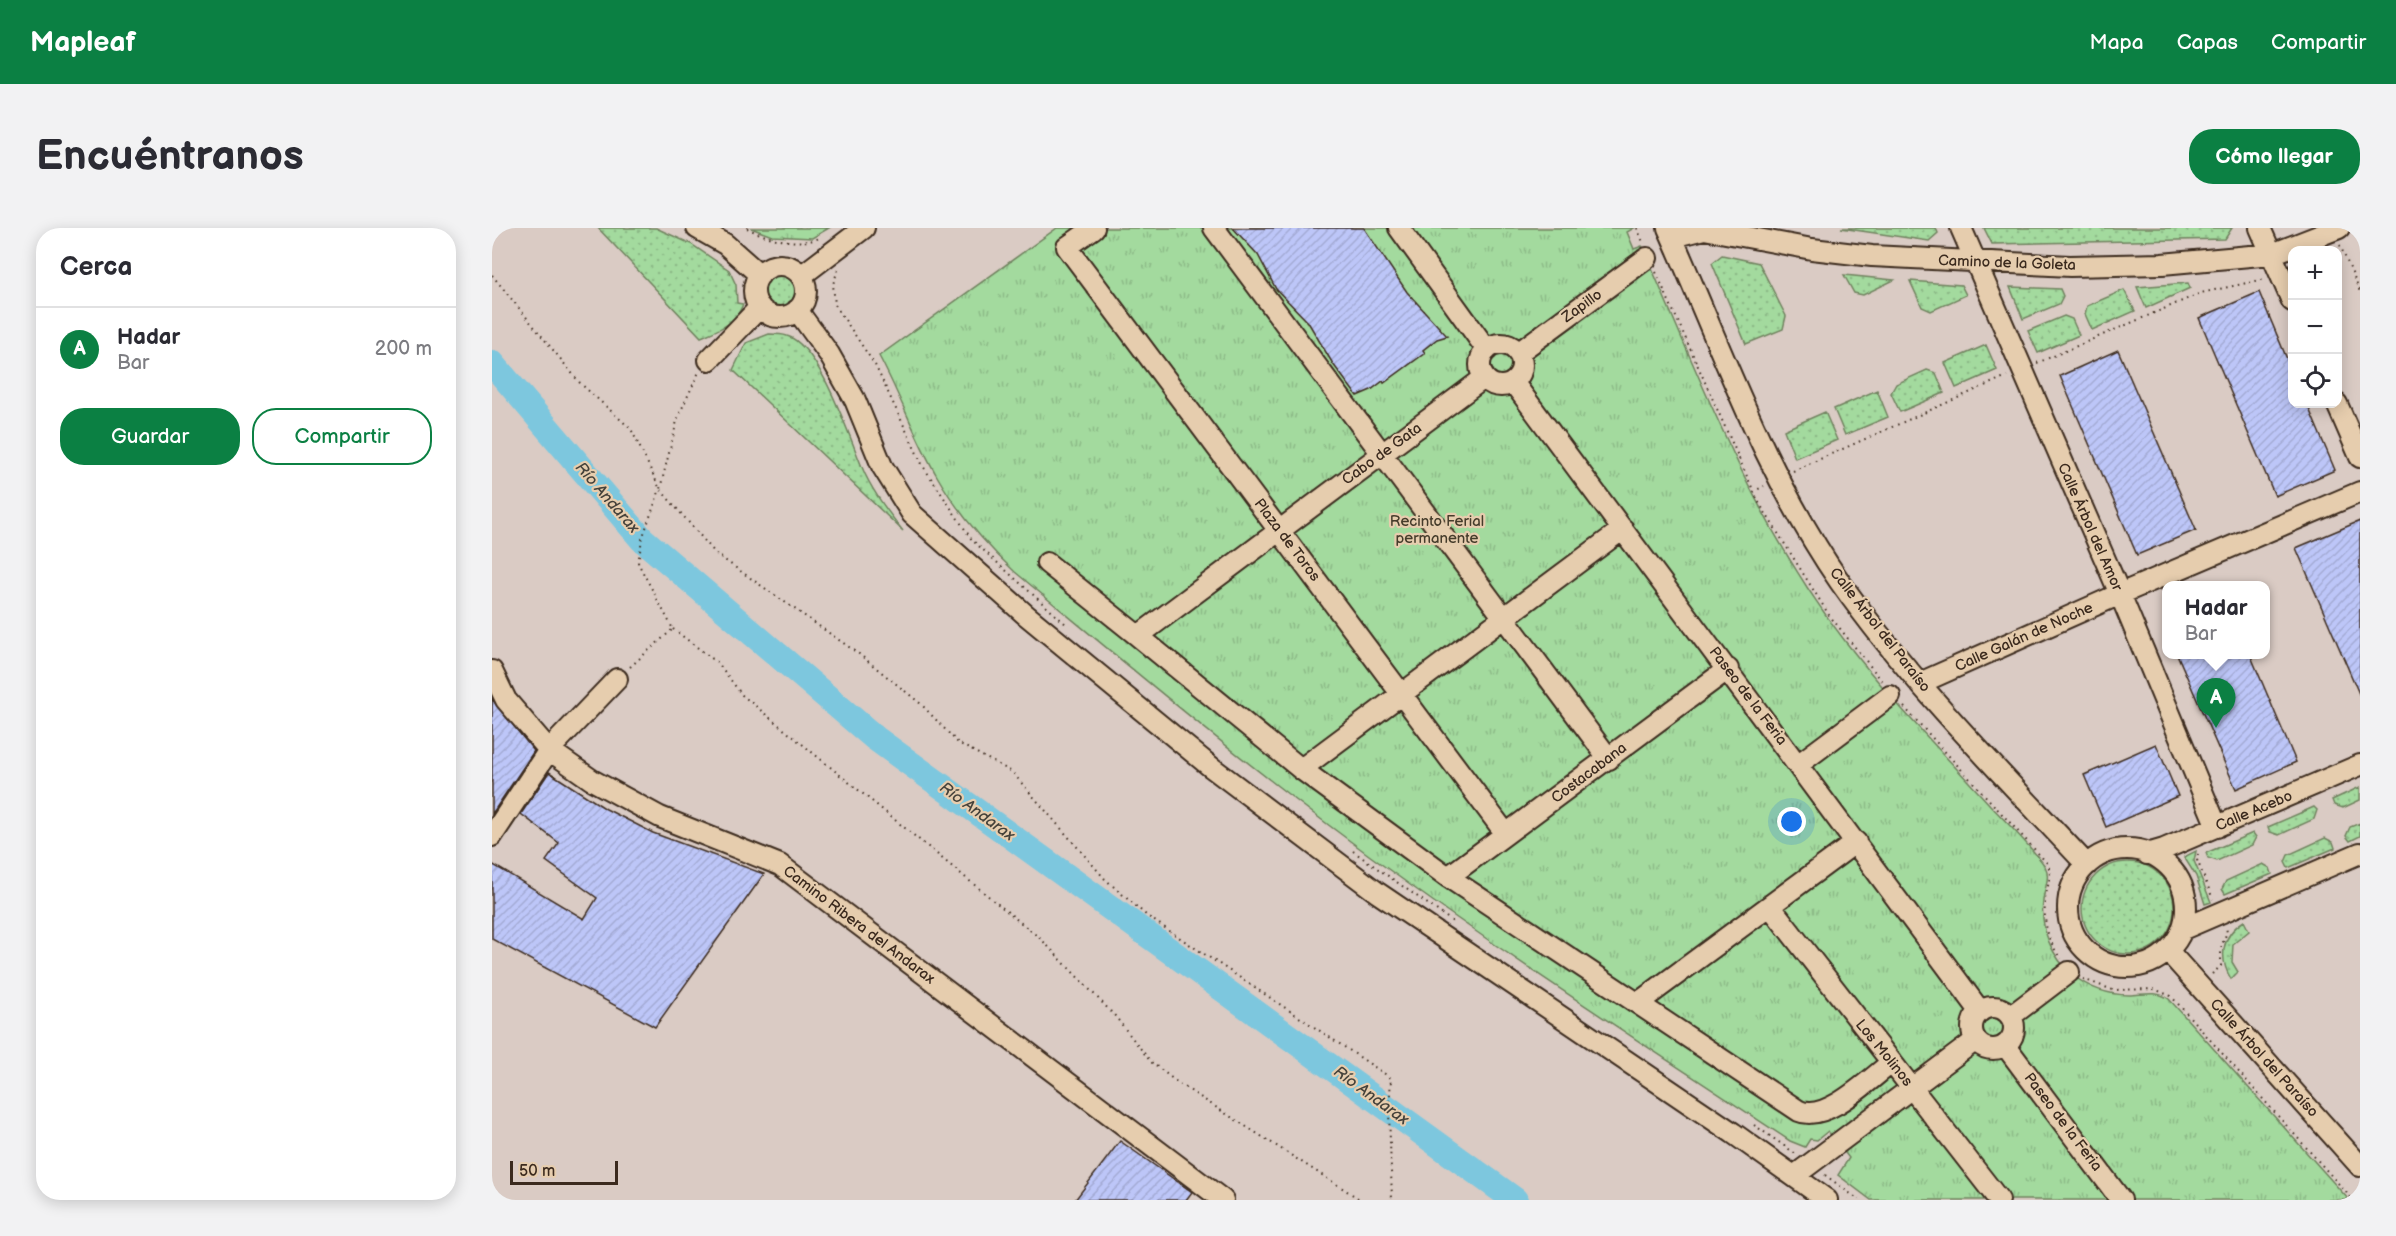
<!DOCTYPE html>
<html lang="es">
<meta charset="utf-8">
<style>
body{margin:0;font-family:"Balsamiq Sans",sans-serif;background:#f2f2f3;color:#2b2b33}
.controls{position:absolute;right:18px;top:18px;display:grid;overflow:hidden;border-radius:12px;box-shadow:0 3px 15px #0003}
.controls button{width:54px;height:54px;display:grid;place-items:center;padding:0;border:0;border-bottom:2px solid #e1e1e2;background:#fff;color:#2b2b33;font:30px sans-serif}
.scale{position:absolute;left:18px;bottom:15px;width:108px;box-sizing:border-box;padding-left:6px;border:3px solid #3b2a1e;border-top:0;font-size:16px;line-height:21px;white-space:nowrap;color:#3b2a1e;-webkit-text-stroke:4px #e6cdae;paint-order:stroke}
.you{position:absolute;left:1300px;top:594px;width:21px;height:21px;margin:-15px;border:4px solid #fff;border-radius:50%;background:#1a73e8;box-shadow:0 0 0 9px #1a73e833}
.badge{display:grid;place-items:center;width:39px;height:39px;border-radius:50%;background:#0b8043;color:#fff;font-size:20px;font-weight:700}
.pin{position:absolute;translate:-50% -50px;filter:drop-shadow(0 2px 3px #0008)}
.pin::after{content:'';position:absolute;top:32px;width:21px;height:18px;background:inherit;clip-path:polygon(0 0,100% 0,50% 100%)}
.popup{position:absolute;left:1670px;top:353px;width:108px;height:78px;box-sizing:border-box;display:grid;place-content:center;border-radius:12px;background:#fff;filter:drop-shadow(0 2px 4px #0005);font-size:20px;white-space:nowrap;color:#7c7c81}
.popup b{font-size:22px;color:#2b2b33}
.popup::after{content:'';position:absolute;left:50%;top:100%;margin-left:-12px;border:12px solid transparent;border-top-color:#fff}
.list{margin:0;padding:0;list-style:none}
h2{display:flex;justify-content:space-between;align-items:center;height:78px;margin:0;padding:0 24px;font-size:26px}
h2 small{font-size:20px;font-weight:400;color:#7c7c81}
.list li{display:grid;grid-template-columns:39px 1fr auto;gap:18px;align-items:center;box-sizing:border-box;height:84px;padding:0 24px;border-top:2px solid #e1e1e2}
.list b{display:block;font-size:22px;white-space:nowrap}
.list p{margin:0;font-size:20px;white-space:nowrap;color:#7c7c81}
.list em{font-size:20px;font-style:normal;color:#7c7c81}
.actions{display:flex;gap:12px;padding:18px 24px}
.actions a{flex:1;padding:14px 0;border:2px solid #0b8043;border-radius:24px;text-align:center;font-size:21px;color:#0b8043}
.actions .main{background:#0b8043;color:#fff}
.icon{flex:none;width:33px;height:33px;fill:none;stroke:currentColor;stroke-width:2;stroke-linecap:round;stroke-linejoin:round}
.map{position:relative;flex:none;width:1868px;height:972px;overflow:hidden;border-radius:24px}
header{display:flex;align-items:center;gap:36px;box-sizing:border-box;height:84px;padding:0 30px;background:#0b8043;color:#fff}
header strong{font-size:28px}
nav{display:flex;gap:33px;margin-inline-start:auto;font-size:21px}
.intro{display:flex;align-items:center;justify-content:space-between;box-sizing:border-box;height:144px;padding:0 36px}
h1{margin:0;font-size:42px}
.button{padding:15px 27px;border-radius:24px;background:#0b8043;color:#fff;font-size:21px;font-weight:700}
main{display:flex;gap:36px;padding:0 36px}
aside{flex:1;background:#fff;border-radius:24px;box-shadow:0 3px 15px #0003}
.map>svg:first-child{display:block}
</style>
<header>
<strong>Mapleaf</strong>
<nav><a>Mapa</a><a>Capas</a><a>Compartir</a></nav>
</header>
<div class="intro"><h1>Encuéntranos</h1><a class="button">Cómo llegar</a></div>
<main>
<aside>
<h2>Cerca<small></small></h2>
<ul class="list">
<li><span class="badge">A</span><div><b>Hadar</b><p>Bar</p></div><em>200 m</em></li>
</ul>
<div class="actions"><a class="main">Guardar</a><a>Compartir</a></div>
</aside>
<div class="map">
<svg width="1868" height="972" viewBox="0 0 1868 972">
<defs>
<pattern id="grass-dots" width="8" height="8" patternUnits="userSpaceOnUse" patternTransform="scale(1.5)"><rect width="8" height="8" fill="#a3da9e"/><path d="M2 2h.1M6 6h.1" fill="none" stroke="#8dbb88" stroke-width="1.8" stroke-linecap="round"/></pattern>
<pattern id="park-tufts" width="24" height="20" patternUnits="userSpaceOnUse" patternTransform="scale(1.5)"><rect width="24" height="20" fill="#a3da9e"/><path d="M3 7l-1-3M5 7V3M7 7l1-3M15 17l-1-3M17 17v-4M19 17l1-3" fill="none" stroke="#8dbb88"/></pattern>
<pattern id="building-hatch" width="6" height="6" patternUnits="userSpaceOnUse" patternTransform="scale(1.5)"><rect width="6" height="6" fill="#bdc6f8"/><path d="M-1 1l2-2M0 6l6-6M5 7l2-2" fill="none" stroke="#a3aad4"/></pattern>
</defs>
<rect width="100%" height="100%" fill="#dacbc4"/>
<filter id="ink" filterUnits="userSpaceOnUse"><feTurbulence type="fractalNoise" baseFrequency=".0167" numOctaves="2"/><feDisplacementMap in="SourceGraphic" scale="12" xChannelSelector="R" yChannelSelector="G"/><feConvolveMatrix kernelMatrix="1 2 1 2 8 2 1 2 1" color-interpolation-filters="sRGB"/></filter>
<g filter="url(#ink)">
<path fill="url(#grass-dots)" stroke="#6f825e" stroke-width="1.5" d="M106,0H164L199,16L237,42L244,57L245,75L251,76C244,96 228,101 209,109Z
M1349,0H1444L1446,5L1437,13Z
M1492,0H1740L1733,11L1500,16Z
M1230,27L1267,35L1294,88L1291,101L1254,116L1220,35Z
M271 63a16 16 0 1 1 32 0a16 16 0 1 1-32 0Z
M1352,47L1402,52L1371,67L1362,65Z
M1418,53L1469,57L1474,67L1439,83L1430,79Z
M1696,55L1698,60L1654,80L1645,59Z
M1518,59L1568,61L1571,68L1567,76L1531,91Z
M1632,62L1643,83L1600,102L1593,86L1595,78Z
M1572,88L1580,91L1587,107L1546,125L1536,103Z
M277,106C283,106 290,106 295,108C329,118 359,215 373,246C383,267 397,285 411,303L241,142L254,115Z
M1494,117L1505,142L1464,160L1453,135Z
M1435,142L1444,145L1452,165L1408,184L1399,165L1404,156Z
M1385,162L1396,189L1353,207L1342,181Z
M1333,184L1345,212L1303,230L1292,202Z
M1868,559V572L1851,580L1842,577L1840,572Z
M1822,579L1825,582L1822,591L1787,607L1778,604L1776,599Z
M1868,595V608L1858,613L1854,608L1858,599Z
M1761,605L1764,609L1760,617L1725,633L1716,630L1714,625Z
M1833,610L1841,614L1843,620L1796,640L1793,634L1796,627Z
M1704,623L1702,633L1719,674L1713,676L1704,648L1692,629Z
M1590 680a46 46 0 1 1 92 0a46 46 0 1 1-92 0Z
M1771,636L1778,640L1780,646L1733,666L1730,661L1734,653Z
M1752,693L1757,703L1741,716L1740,734L1746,744L1739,751C1726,729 1730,707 1752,693Z"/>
<path fill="url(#park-tufts)" stroke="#6f825e" stroke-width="1.5" d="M259,0H337L320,10L280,8Z
M565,0H1142L1135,4L1142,21L1150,18C1210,154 1261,294 1353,413C1398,471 1449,523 1498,577C1517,597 1537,616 1553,638C1559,649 1552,661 1551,673C1548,701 1560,730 1581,747C1596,760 1617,767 1637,767C1651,767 1664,762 1677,771L1857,972H1379L1346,947L1357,930L1336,903L1325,912L1318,911L1313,919L1298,913C1150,815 1000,719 858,613C743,528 633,435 523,344C492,315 466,285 445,248C423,210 408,167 387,128Z"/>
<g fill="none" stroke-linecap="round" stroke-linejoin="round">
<path stroke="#7dc7de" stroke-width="26" d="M0,135L150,311L383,510L1023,972"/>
</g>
<path fill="url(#building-hatch)" stroke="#3b2a1e" stroke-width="1.5" d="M741,0H872L915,64L955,108L945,111L931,122L933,125L892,155L891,153L879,162L865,168L841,136L816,94L784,61L766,27Z
M1767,64L1800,143V176H1815L1843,242L1783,268L1707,90Z
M1626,122L1704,302L1645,327L1568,148Z
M1868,293V468L1804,320Z
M1685,426H1758L1804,534L1744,561Z
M0,471L42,523L0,586Z
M1664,516L1686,568L1614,599L1592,547Z
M57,544L114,581L161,605L272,646L163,799L0,711V636L92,691L105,670L54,633L67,615L29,586Z
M628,913L700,964L694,972H583Z"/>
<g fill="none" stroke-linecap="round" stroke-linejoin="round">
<g stroke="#3b2a1e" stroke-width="24">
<path id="minor" d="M205,0L233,16L268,47
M602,0L575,19L1014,606
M722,0L1117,531
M907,0L995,122
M1176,0C1229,119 1273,246 1348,354C1420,456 1510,546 1595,637
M1469,0L1628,366L1725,599
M1768,0L1800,73
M1180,9L1212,1L1320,21L1380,28L1578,38L1670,36L1780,26L1847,0
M262 63a26 26 0 1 1 52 0a26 26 0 1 1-52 0Z
M309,48L372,0
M305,82L337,126L363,172L390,238L420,286L534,387L719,539L886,665L1241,905L1335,972
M988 137a21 21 0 1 1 42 0a21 21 0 1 1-42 0Z
M1026,125L1155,30
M217,132L268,79
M1021,154L1488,783
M1845,176L1868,229
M555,335L646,408L992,150
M646,408L809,541L956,649L1307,883C1334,895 1378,851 1399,835
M0,443L14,472L57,522L100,552L168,589L288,637L731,972
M1428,455L1628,366L1868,264
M1307,536L1398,468
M809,541L1131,301
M0,608L57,522L125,451
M1576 680a59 59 0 1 1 118 0a59 59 0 1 1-118 0Z
M1655,626L1672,621L1868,537
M956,649L1236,441
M1278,678L1507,972
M1691,701L1868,625
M1676,723L1868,938
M1146,775L1364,614
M1480 800a21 21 0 1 1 42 0a21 21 0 1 1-42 0Z
M1519,788L1577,744
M1513,817L1629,972
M1302,948L1484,812"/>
</g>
<path stroke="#3b2a1e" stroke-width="2" stroke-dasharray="1.5 4.5" stroke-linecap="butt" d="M255,0C275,11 308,19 330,9
M1145,0L1151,14
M1848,17L1868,64
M346,42L341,56L343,77L383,137L431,238L480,312L576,398
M1164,44L1266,273L1337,387L1391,454
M0,47L88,155L139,201L168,261L224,326L367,426L429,476L466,515L520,544L613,651L655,688L899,850L897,884L900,972
M1545,135L1709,65L1773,51
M1301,243L1515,148
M1261,264L1272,258
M181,401L226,435L250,467L550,712L623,788L659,834L686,855L869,972
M138,439L181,401L146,335L150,311L168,261L186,189L207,144
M1412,479L1555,635C1561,646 1556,655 1554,667C1550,690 1555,712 1569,731
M861,623L961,694
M1706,626L1705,632L1721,671
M1720,746L1729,738V719L1735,704L1734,700
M1591,751L1621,762L1662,761L1679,768L1861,972
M1262,897L1304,926
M1333,947L1367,972"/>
<use href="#minor" stroke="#e6cdae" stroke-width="20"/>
</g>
</g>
<g text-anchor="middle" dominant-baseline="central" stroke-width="4.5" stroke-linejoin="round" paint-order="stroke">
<g font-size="15" fill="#3b2a1e" stroke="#e6cdae">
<text transform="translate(1515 35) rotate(2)">Camino de la Goleta</text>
<text transform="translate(1090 78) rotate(-36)">Zapillo</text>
<text transform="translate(890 226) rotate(-36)">Cabo de Gata</text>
<text transform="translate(1598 299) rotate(66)">Calle Árbol del Amor</text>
<text transform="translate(795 312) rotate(53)">Plaza de Toros</text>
<text transform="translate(1388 402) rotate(52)">Calle Árbol del Paraíso</text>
<text transform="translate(1532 409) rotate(-24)">Calle Galán de Noche</text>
<text transform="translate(1256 468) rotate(53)">Paseo de la Feria</text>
<text transform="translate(1097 545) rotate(-37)">Costacabana</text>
<text transform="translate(1762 583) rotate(-23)">Calle Acebo</text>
<text transform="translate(367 697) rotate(37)">Camino Ribera del Andarax</text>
<text transform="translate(1392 825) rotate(51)">Los Molinos</text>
<text transform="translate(1772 830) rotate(48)">Calle Árbol del Paraíso</text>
<text transform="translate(1571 894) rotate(53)">Paseo de la Feria</text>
</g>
<g font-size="15" fill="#453c2b" stroke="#e6cdae">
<text x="945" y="293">Recinto Ferial<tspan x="945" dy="17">permanente</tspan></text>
</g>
<g font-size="16" font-style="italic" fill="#45423b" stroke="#e6cdae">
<text transform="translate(115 270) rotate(49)">Río Andarax</text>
<text transform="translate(485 584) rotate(36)">Río Andarax</text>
<text transform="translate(879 868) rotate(36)">Río Andarax</text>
</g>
</g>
</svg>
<div class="controls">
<button>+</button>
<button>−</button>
<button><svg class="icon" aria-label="locate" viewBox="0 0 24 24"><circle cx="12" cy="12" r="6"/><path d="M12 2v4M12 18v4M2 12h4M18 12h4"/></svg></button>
</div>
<div class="scale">50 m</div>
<div class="you"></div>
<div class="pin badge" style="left:1724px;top:500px">A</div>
<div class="popup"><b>Hadar</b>Bar</div>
</div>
</main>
